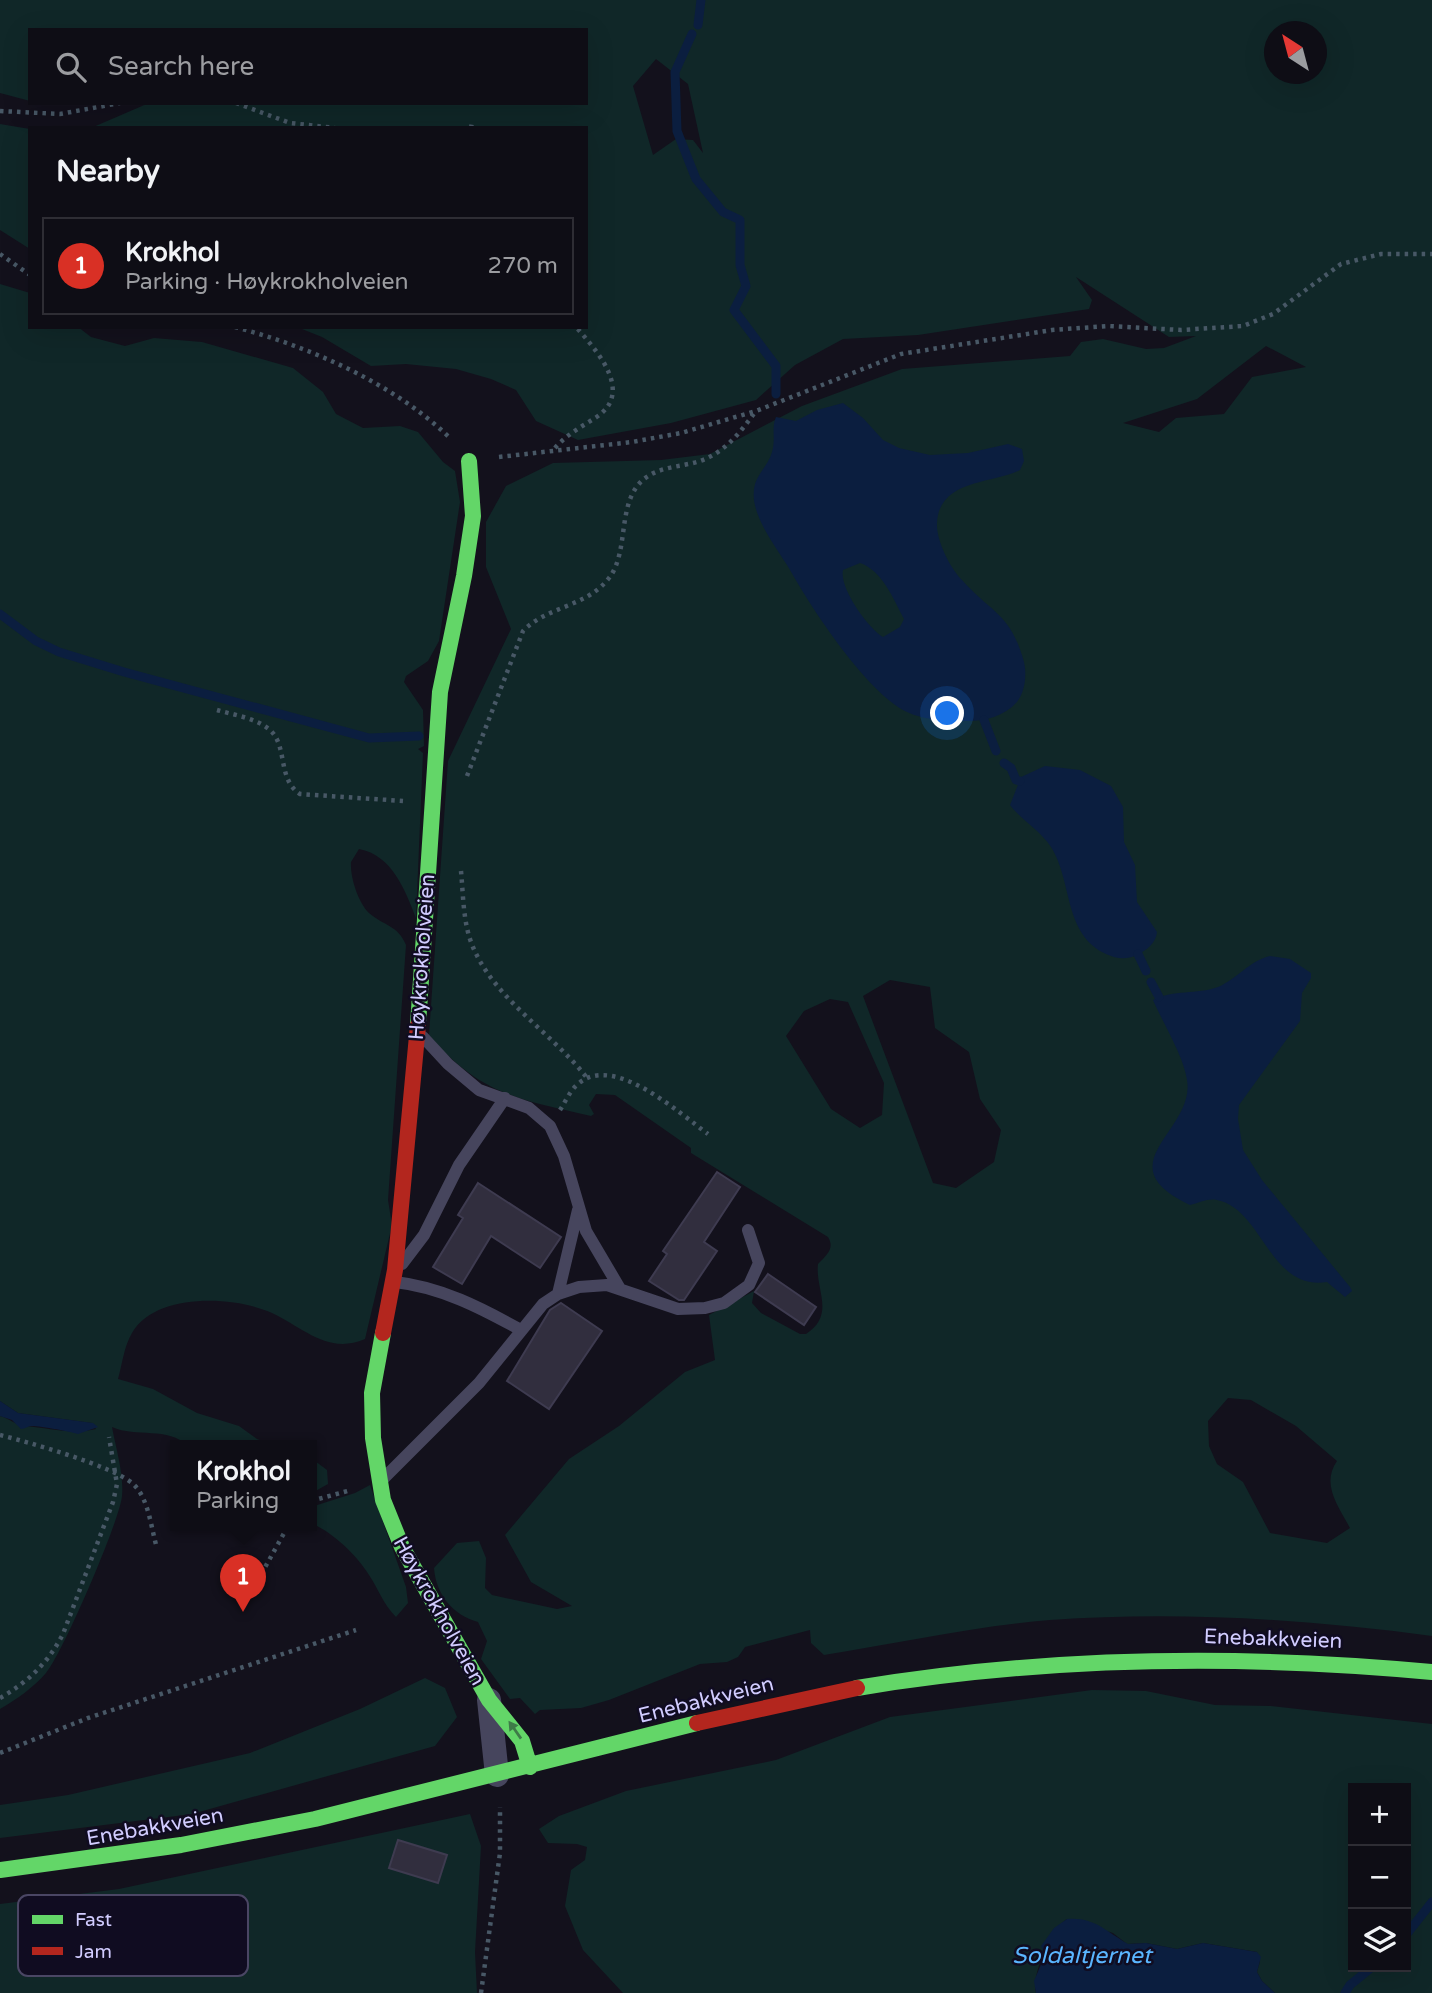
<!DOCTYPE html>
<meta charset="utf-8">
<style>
body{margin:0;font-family:"Varela Round",sans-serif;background:#17161e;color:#f1f3f6}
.controls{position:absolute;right:21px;bottom:21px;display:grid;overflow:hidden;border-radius:0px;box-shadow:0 7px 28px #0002}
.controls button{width:63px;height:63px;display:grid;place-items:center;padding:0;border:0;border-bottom:2px solid #2e2d34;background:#0e0d15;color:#f1f3f6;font:35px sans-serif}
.compass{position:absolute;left:1264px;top:21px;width:63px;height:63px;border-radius:50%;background:#0e0d15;box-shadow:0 7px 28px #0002;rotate:324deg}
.you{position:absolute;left:948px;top:714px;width:24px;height:24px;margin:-18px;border:5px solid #fff;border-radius:50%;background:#1a73e8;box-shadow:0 0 0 10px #1a73e833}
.badge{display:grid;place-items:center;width:46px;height:46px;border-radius:50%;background:#d93025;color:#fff;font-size:23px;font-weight:700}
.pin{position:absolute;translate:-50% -58px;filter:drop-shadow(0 2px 4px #0008)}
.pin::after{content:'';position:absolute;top:37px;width:24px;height:21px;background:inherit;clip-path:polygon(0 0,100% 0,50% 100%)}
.popup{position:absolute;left:170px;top:1440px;width:147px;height:91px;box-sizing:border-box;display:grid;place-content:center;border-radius:0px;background:#0e0d15;filter:drop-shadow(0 2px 5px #0005);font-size:23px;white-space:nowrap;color:#9b9ca0}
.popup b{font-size:26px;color:#f1f3f6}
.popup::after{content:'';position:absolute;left:50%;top:100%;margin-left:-14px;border:14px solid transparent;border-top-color:#0e0d15}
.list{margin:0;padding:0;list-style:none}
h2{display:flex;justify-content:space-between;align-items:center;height:91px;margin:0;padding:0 28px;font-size:30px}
h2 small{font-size:23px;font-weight:400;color:#9b9ca0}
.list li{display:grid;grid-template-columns:46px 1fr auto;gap:21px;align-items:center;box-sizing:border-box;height:98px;margin:0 14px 14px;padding:0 14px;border:2px solid #2e2d34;border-radius:0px}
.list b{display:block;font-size:26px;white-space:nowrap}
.list p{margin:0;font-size:23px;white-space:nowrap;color:#9b9ca0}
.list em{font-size:23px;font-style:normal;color:#9b9ca0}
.icon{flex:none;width:38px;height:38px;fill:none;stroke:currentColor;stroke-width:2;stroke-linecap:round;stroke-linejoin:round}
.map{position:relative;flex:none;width:1432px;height:1993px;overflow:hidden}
.search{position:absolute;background:#0e0d15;box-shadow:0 7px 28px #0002;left:28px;top:28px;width:560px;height:77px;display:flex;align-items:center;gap:18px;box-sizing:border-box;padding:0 24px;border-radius:0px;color:#9b9ca0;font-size:26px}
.panel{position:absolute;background:#0e0d15;box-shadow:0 7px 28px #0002;left:28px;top:126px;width:560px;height:203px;border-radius:0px}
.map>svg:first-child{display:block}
</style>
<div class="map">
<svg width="1432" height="1993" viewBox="0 0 1432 1993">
<rect width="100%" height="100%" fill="#13111c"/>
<path fill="#102728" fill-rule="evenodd" d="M0,0H1432V1636C1306,1619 1177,1611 1050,1620C976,1626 898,1643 824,1655L811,1643L810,1630L745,1647L738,1657L727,1662L700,1664L609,1700L581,1708L540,1710L535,1714L520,1698L510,1699L481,1659L487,1641L478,1622C453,1615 436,1595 434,1568L457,1543L479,1541L486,1558L485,1588L492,1595L557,1609L572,1606L531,1582L505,1535L569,1459L619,1426L685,1372L715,1360L709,1315L754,1291L752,1303L761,1313L800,1334H806C836,1314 815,1290 818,1264C827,1255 835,1248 828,1237L691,1153V1148L615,1095L596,1094L589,1105L594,1114L591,1116C519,1099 480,1095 429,1035L448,761L511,629L486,567V522L506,486L553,463L661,460L710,454L802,406L902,369L1070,356L1081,342L1103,339L1146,349L1164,348L1196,336L1169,337L1076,277L1092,300L1089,309L918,335L843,339L795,365L756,400L671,423L578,440L536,421L516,390L491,379L456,369L406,364L371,366L322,337L297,327H586V128H91L149,103H586V30H30V101L0,93ZM1274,32H1316V74H1274ZM656,59L688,84L703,153L693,140L676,139L653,155L633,86ZM1266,346L1306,367L1252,377L1224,414L1176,418L1159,432L1123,423L1197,399ZM890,980L930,987L935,1028L969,1052L980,1099L1001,1130L994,1162L956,1188L933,1183L863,996ZM830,999L848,1002L884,1083L882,1115L860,1128L831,1109L786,1036L804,1011ZM1228,1398L1251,1400L1296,1426L1337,1461C1321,1484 1338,1506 1350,1528L1327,1543L1270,1533L1243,1482L1217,1464L1209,1446L1208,1421Z
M0,124L30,129V249L0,230Z
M0,284L30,293V327H78L91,337L125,346L154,338L202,342L293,368L323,392L336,414L363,428L400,426L418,432L443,462L455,471L460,502L439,641L428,661L406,676L404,682L423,710L424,746L418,749L423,753L416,918C405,890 392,855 359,849L351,862C350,877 358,902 369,913C384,926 398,925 406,945L388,1200L392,1225L365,1339C328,1355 304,1328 272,1313C235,1296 156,1292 132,1333C124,1346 122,1365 118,1379L153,1389L197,1413L239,1426L257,1439L277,1446H188C168,1426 136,1438 112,1427C116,1449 124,1474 122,1496C120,1520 62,1655 46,1673C33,1688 17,1699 0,1709V1416C9,1418 16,1426 26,1426C48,1428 73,1435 96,1429L92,1423L18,1413L0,1401Z
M311,1458L327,1470L328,1484L312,1493Z
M370,1485L406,1587L408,1603L396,1617C383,1604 379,1590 369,1575C357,1555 332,1532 311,1523V1507L355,1493Z
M425,1678L445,1688L457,1717L435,1746L192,1814L0,1838V1805L68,1795L250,1753L360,1709Z
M1092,1690L1146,1691L1215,1705L1271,1706L1432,1724V1993H1275L1262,1981L1257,1972L1260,1961L1257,1952L1203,1943L1177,1949L1146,1943L1127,1944L1113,1933L1067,1919C1051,1929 1031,1975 1036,1993H623L583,1950L565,1906L571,1870L585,1860L587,1847L577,1844L548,1843L539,1829L559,1816L626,1791L776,1760L890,1717ZM1353,1788H1406V1967H1353Z
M470,1814L481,1846L475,1952L477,1993H0V1904L119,1889Z"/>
<path fill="#0b1e3f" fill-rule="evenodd" d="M843,403L863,418L883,440L899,448L930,455L968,453L1008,444L1022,449L1024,461L1020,470C992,484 939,479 937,523C936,540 950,568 962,580C992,614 1010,612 1024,662C1027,675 1025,692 1017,702C1004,717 982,722 964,721C944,721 924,720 907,712C867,693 812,609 790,570C777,547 747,513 755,484C759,472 769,464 772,452C776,439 771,429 776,417L796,421L817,410ZM860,563C882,570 894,600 904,619L900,627L883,637C868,628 839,588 843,570Z
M1045,766L1080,770L1111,786L1123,807L1124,842L1135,865L1137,902L1157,932C1156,943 1147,950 1137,955C1126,960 1117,959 1106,954C1063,934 1073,882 1051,847C1040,830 1022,821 1010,805L1021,777Z
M1270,956L1290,959L1311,973V978L1302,993L1300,1021L1239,1105L1238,1119L1243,1150L1262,1180L1350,1287L1352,1291L1345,1297L1327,1282C1269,1291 1263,1209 1217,1200C1208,1198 1199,1203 1190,1205C1103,1164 1196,1131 1187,1080C1184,1057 1163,1023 1153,1000C1174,989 1196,995 1218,987C1237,979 1249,961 1270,956Z
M0,1401L18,1413L93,1423L98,1427L78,1434C74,1432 35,1425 31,1426C28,1426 25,1429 21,1429L12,1420L0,1416Z
M1067,1919C1095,1917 1105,1931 1128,1944L1146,1943L1177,1949L1203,1943L1257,1952L1261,1957L1257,1972L1262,1981L1275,1993H1036L1034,1981L1045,1955L1041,1946L1054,1928Z"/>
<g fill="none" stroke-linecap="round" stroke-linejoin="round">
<path stroke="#0b1e3f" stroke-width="9" d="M698,25L701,0
M692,34L675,72L677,131L696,179L723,212L740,220V265L746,286L734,310L776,366V394
M0,614L36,641L59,652L124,672L369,738L419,736
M984,720L996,751
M1004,763L1011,768L1016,780L1020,781
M1138,954L1146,971
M1151,982L1159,997
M1406,1935L1432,1902
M1345,1993L1350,1985L1372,1967"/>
</g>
<path fill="#312e3e" stroke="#3e3b50" stroke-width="2" d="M717,1172L740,1187L704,1242L717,1251L684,1300H679L649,1281L667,1254L663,1251Z
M478,1183L561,1237L540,1268L491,1236L462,1284L433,1267L463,1218L458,1215Z
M768,1274L816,1307L804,1325L755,1292Z
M561,1303L602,1331L549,1409L507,1381L550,1310Z
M398,1840L447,1855L438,1883L389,1868Z"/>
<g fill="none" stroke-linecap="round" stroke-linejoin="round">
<path stroke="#485866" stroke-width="4.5" stroke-dasharray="3.5 5" stroke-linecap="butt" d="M236,103L290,123L335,128
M0,111L60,114L120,103
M471,128L472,122
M0,254L30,275
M235,327C310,347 393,383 450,438
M555,448C566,435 581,427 595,418C635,393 598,352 576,327
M499,457L632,442L681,433L756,411L901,354L1052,330L1108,326L1181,330L1243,326L1273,314L1341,264L1381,254H1432
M217,710C234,715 256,718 270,730C288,746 277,779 300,794L403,801
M467,776L523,631C547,606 587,607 609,578C630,551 616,502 644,479C660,466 682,467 700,461C724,453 741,432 755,412
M461,871C463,892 463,915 469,936C487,995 551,1031 587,1078
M560,1110C566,1101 570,1090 579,1083C615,1054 679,1113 708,1134
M0,1435C28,1442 112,1466 132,1483C149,1497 151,1529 157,1548
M311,1501L351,1490
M253,1589L288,1526
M0,1698C28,1682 48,1663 63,1634L113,1502L117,1484L109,1437
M0,1753L88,1718L356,1630
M481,1993L500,1853V1807"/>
<path stroke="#46455d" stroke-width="12" d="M423,1037L448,1064L479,1090L529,1108L550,1126L564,1156L586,1231L619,1287
M402,1264L424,1235L459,1165L505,1098
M395,1282C441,1287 481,1308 521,1330
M558,1294L578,1210
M384,1478L479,1383L543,1304L558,1294L579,1287L607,1285L678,1309L705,1308L724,1303L749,1285L759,1263L748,1230"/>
<path stroke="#46455d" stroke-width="24" d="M489,1700L497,1775"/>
<path stroke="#63d668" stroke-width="16" d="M418,1025L440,692L464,576L473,516L469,461
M383,1333L372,1393L373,1438L383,1500L402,1547L489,1700L522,1741L530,1767
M857,1688C1049,1656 1239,1654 1432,1672
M0,1870L181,1845L315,1819L697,1723"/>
<path stroke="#b3261e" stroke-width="16" d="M383,1333L395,1270L418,1025
M697,1723L857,1688"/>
</g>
<defs><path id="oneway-solid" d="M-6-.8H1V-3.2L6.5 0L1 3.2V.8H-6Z" transform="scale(1.75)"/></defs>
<use fill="#3e7b48" href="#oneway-solid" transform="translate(515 1730) rotate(-125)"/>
<g text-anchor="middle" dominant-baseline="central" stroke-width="5" stroke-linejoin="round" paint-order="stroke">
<g font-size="21" fill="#d1ccff" stroke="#100c21">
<text transform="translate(422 957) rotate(-86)">Høykrokholveien</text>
<text transform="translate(439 1611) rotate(61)">Høykrokholveien</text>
<text transform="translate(1273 1639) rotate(2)">Enebakkveien</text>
<text transform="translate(706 1700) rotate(-14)">Enebakkveien</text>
<text transform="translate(155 1827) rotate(-10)">Enebakkveien</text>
</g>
<g font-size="23" font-style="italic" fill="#5ab5ff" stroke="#100c21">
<text x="1082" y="1956">Soldaltjernet</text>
</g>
</g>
<rect x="18" y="1895" width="230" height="81" rx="10" fill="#100c21" stroke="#4a4664" stroke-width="2"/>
<rect x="32" y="1915" width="31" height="9" fill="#63d668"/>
<rect x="32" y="1947" width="31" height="8" fill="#b3261e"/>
<g font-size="19" fill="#d1ccff">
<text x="75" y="1926">Fast</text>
<text x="75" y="1958">Jam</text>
</g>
</svg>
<div class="controls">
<button>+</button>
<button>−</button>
<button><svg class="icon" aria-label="layers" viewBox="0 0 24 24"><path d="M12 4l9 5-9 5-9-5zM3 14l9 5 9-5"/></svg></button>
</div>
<svg class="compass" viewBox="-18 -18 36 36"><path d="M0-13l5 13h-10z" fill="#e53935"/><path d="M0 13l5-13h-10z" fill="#9b9ca0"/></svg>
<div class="you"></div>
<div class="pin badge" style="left:243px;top:1612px">1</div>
<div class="popup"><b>Krokhol</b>Parking</div>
<div class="search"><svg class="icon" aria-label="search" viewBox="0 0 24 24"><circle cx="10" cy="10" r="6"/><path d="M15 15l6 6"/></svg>Search here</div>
<section class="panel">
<h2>Nearby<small></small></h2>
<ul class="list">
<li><span class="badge">1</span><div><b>Krokhol</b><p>Parking · Høykrokholveien</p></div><em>270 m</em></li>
</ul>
</section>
</div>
